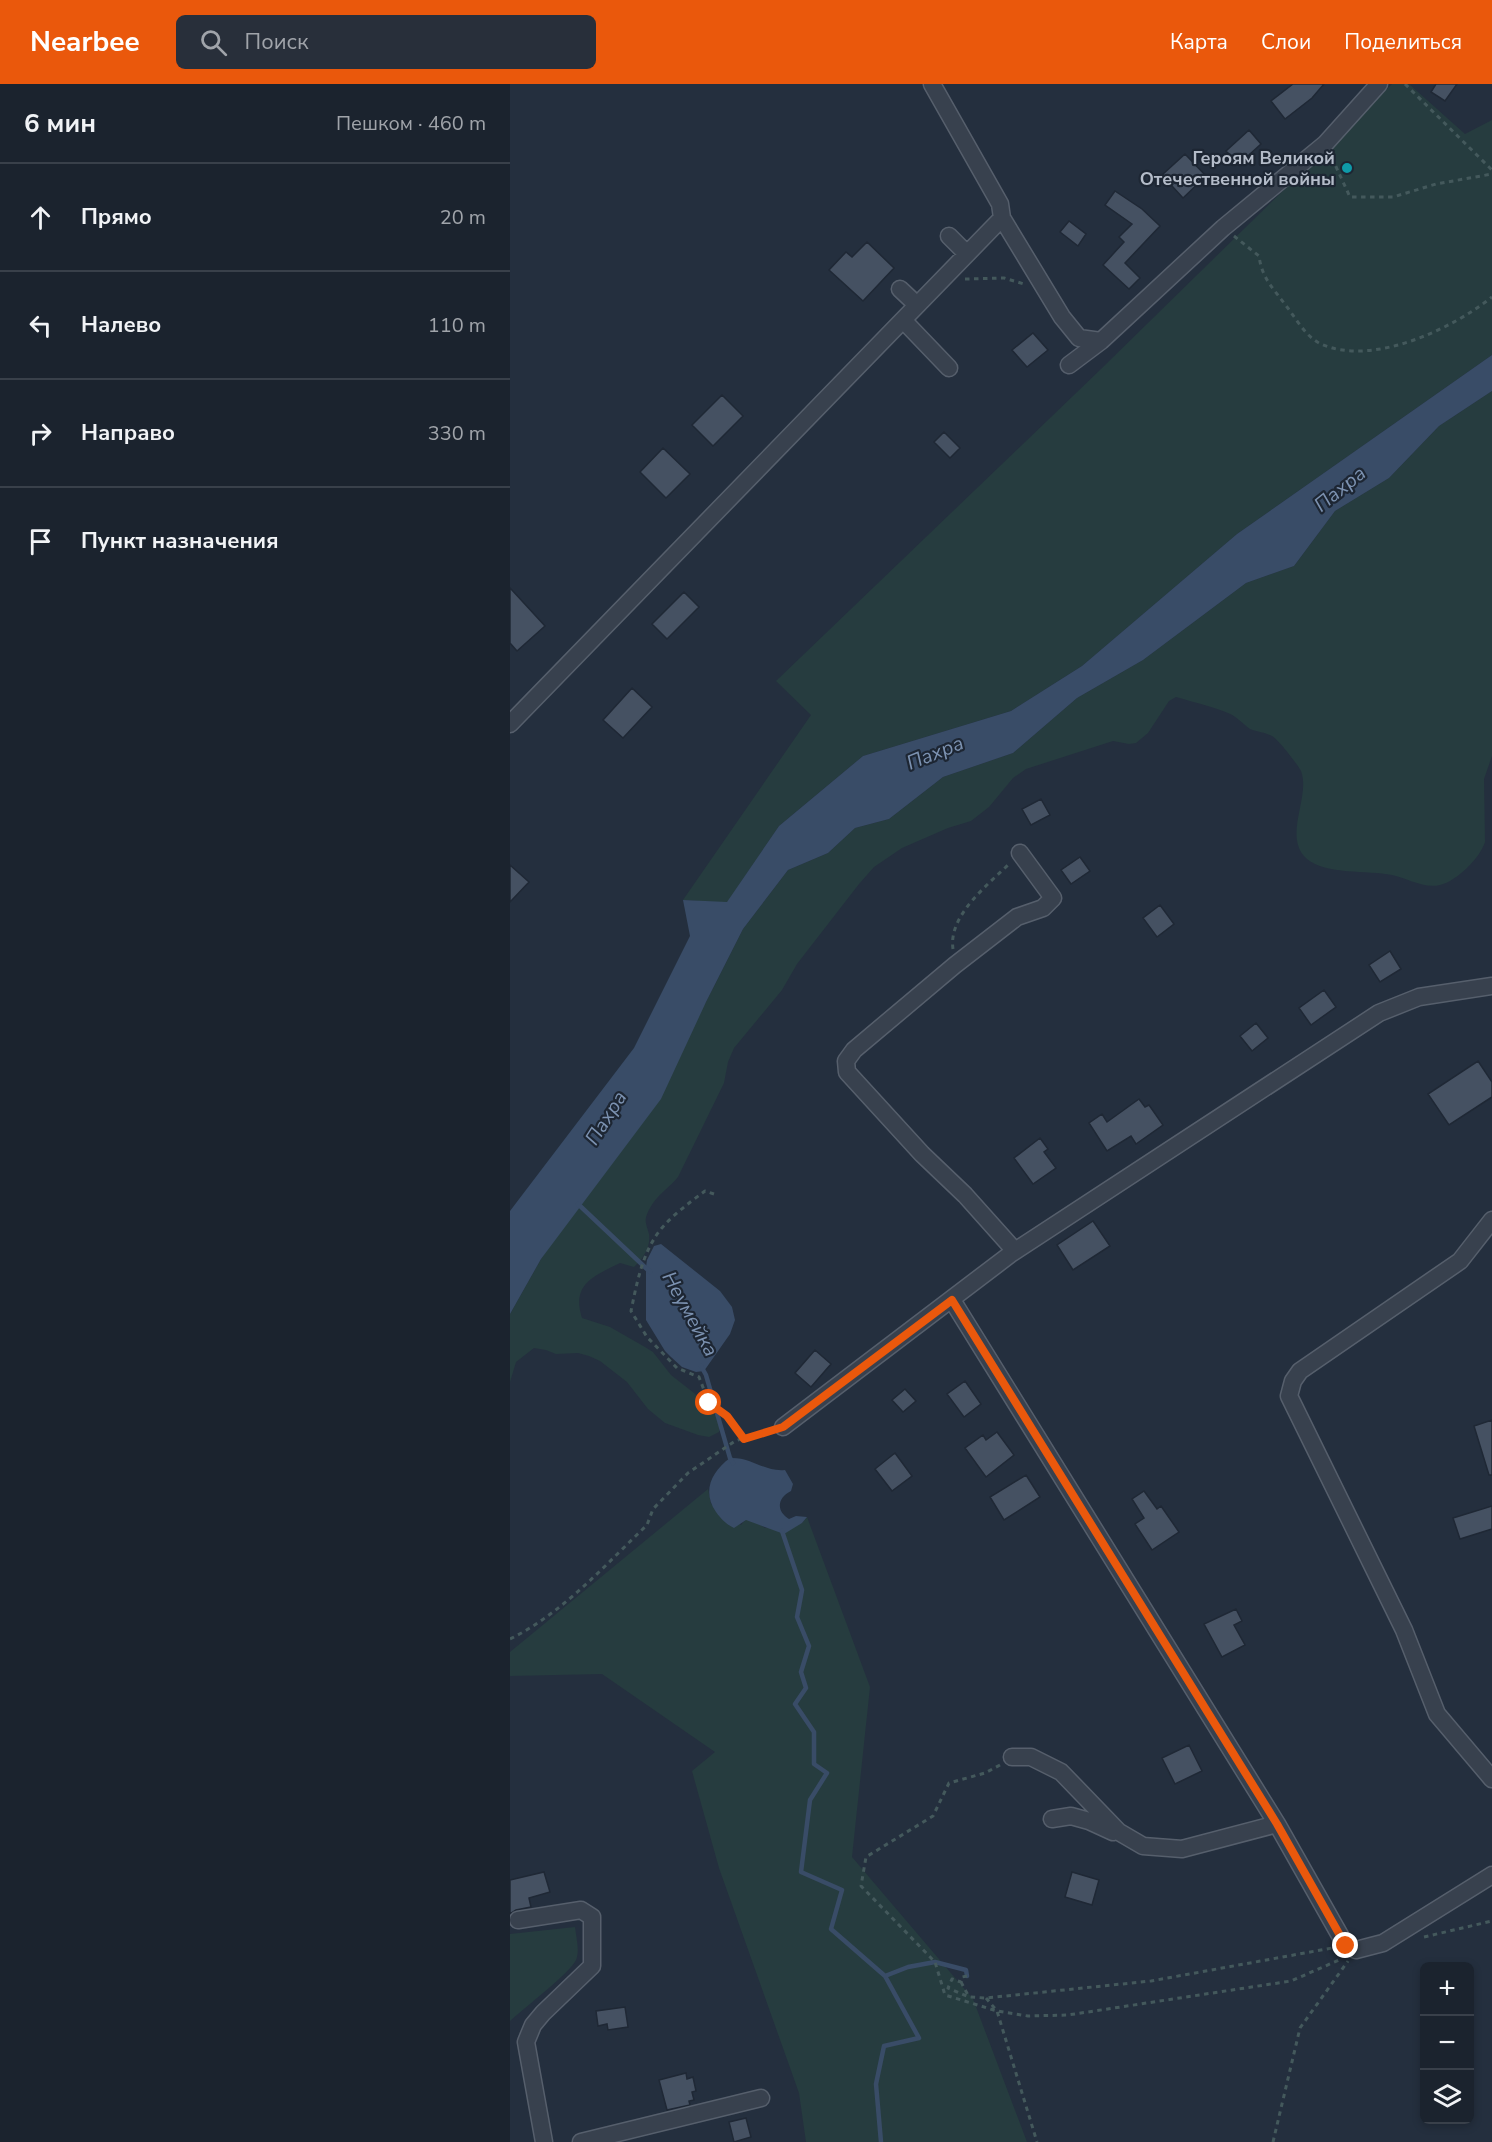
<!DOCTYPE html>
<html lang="ru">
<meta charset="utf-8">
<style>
body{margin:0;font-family:"Nunito Sans",sans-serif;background:#282f3a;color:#f1f3f6}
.controls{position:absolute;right:18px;bottom:18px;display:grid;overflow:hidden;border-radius:9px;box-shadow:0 3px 9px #0003}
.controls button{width:54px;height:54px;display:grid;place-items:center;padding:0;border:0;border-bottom:2px solid #39404a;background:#1b232e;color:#f1f3f6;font:30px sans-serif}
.stop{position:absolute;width:18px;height:18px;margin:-14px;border:4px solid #ea580c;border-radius:50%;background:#fff}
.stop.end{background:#ea580c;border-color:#fff;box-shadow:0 2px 6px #0008}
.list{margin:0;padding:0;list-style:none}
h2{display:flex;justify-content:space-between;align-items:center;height:78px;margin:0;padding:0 24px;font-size:26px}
h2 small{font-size:20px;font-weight:400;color:#a0a4aa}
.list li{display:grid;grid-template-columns:39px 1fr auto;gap:18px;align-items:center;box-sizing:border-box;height:108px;padding:0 24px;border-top:2px solid #39404a}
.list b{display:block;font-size:22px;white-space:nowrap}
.list em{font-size:20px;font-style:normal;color:#a0a4aa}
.icon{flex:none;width:33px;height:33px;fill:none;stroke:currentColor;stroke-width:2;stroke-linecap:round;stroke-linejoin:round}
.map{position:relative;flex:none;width:982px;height:2058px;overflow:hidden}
header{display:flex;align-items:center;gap:36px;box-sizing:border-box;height:84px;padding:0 30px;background:#ea580c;color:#fff}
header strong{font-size:28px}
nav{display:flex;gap:33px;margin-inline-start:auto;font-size:21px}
.search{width:420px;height:54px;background:#282f3a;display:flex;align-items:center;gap:15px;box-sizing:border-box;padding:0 21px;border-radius:9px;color:#a0a4aa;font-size:22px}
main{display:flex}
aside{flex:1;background:#1b232e}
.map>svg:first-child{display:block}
</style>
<header>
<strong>Nearbee</strong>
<div class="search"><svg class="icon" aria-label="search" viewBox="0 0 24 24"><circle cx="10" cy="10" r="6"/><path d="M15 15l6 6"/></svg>Поиск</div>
<nav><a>Карта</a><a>Слои</a><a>Поделиться</a></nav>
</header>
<main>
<aside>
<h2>6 мин<small>Пешком · 460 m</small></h2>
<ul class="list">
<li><svg class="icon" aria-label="ahead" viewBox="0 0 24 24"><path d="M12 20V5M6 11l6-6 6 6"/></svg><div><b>Прямо</b></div><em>20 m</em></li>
<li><svg class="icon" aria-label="left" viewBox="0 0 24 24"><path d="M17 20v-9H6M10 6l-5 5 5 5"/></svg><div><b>Налево</b></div><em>110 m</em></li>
<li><svg class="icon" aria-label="right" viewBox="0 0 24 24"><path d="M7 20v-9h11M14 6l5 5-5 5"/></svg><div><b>Направо</b></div><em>330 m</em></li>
<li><svg class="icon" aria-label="arrive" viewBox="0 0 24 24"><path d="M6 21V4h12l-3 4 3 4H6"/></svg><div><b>Пункт назначения</b></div></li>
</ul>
</aside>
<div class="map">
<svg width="982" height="2058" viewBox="0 0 982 2058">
<rect width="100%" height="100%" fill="#242f3e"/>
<path fill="#263c3f" d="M882,0H899L955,50L982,36V271L727,450L572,582L501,627L353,672L269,742L217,819L173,816L301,631L266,597L590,286Z
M982,307V672L974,695L975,758C970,774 947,797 930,801C914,805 897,794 882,791C857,786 816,791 797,775C772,753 801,713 791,687C788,681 768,655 762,652C755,648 747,648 740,645C733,640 726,632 718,629C701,622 683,618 666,613L659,617L638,649L626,659L619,660L603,657L516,685L503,694L479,723L461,737L438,744L392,764L364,783L349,800L287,880L272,906L224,964L218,978L214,999L168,1093C160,1103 146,1112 140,1124C133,1137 136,1138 139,1150C141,1163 133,1175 124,1183L110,1179C84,1192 61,1200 72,1234L100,1243L135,1263L143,1268L161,1291L184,1309L211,1337L209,1348L199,1353L188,1351L155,1339L138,1325L117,1298L90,1277L79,1272L68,1269L46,1270L36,1266L24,1264L6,1278L0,1298V1230L31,1175L196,918L233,845L278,786L318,769L345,744L379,735L433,693L503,669L567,614L633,576L736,499L784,482L825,427L879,394L929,342Z
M198,1405L201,1420L231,1441L236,1435L249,1440L255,1444L292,1439L297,1433L360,1603L342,1773L463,1915L517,2058H296L289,2009L209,1784L182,1687L205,1668L92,1590L0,1592V1568Z
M65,1843C66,1853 70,1866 66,1876C61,1888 13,1925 0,1937V1850Z"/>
<path fill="#394c67" d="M982,271V307L929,342L879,394L825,427L784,482L736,499L633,576L567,614L503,669L433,693L379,735L345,744L318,769L278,786L233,845L196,918L151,1015L31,1175L0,1230V1127L124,964L180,852L173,816L217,818L269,742L353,672L501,627L572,582L727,450Z
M151,1160L210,1207L222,1223L225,1236L220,1250L194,1287L186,1288L172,1283L161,1273L155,1267L136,1236V1183L137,1176L144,1162Z
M220,1374C242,1373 254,1388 275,1386L283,1400L281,1407C267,1414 266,1427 279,1435L286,1432L297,1433L292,1439L274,1450L236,1436L224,1444C216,1440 212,1436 206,1428C192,1408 201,1388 220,1374Z"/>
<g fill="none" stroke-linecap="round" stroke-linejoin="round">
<path stroke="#394c67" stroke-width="4.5" d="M68,1120L140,1188
M191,1282L196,1291L220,1374L223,1379
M272,1447L292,1506L287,1533L299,1562L291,1588L296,1604L285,1620L304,1648V1680L317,1689L300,1716L291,1788L332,1806L321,1845L375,1892L409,1954L374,1962L366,2000L371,2058
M375,1892L398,1883L425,1878L456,1886L457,1892"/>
</g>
<path fill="#455162" stroke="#1f2835" stroke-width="1.5" d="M783,0H814L802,14L775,35L761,17Z
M926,0H947L935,17L921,8Z
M739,46L751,60L729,80L716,67Z
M675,70L696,92L673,114L652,91Z
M605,107L632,125L650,142L615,179L630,194L619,205L593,181L614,158L609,153L622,140L595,121Z
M559,137L576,150L568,162L550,148Z
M357,158L384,184L353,217L319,186L336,168L342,173Z
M523,249L538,266L517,283L502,266Z
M212,311L233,332L203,362L182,341Z
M434,348L450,364L440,374L424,358Z
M153,364L180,390L156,414L130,388Z
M0,504L35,542L7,567L0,559Z
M174,508L189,523L157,555L142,540Z
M122,604L142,623L113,654L93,636Z
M531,715L540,731L521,741L512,725Z
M570,773L580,787L561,800L551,786Z
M0,781L19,798L0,818Z
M650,821L664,840L647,853L633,834Z
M880,867L891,885L870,898L859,881Z
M814,906L826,923L801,941L789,924Z
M746,939L758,954L742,967L730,952Z
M968,977L982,998V1013L939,1041L918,1010Z
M629,1015L635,1023L639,1021L653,1041L626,1060L621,1052L597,1067L579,1039L592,1030L597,1038Z
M530,1054L538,1065L534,1068L546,1084L523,1100L504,1074Z
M583,1137L600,1162L563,1186L547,1161Z
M305,1266L321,1280L301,1303L285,1289Z
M455,1297L471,1320L454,1333L437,1310Z
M395,1305L406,1317L393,1328L382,1316Z
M982,1336V1391H979L964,1342Z
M487,1348L504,1371L476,1393L455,1364L473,1351L476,1356Z
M385,1369L402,1392L382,1407L365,1385Z
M516,1391L530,1413L494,1436L480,1413Z
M634,1407L647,1425L651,1422L669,1448L642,1466L625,1440L634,1434L622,1415Z
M982,1422V1445L950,1455L943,1434Z
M726,1525L732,1537L724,1541L735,1561L712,1573L694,1540Z
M679,1661L692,1687L665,1700L652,1674Z
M34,1788L40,1808L19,1814L21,1823L6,1826L0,1830V1796Z
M562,1788L589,1796L582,1821L555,1813Z
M115,1923L118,1943L98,1946L97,1940L88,1942L86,1927Z
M176,1989L177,1995L183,1993L186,2007L182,2008L184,2016L179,2017L180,2021L157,2026L149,1996Z
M236,2034L241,2053L224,2058L219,2038Z"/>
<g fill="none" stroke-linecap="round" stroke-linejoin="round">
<g stroke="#565f6c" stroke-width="19">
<path id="minor" d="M422,0L490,120L492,134L552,233L569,254L591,257L713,144L815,60L869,0
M439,152L457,170
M390,205L407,221
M393,236L439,284
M559,281L591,257
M0,640L492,134
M982,1136L950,1177L790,1287L783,1297L779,1312L894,1546L927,1630L982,1695
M505,1167L455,1111L412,1070L337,988L336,977L344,966L445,881L507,833L533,824L543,814L510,769
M442,1216L767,1740L836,1862L846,1866L873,1859L982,1791
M273,1343L502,1169L869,929L909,913L982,902
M502,1673H521L551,1688L609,1748L633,1762L672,1765L767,1740
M542,1735L561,1732L579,1737L603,1748
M8,1836L71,1826L82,1833V1882L33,1929L23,1941L16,1958L34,2058
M71,2058L251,2014"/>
</g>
<path stroke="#44595c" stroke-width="3" stroke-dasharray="4.5 4.5" stroke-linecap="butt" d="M895,0L982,86
M822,74L840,113H883L926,100L982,90
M724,152L749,172C752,195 764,205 777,223C787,236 796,253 811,260C862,283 942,245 982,213
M455,195L494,194L514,200
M443,865C438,831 478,801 500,779
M204,1110L195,1107C179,1119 154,1137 144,1155C131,1176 126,1203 121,1227L137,1253L167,1284L189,1293L199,1319L217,1332L233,1355
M0,1555C53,1529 95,1481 137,1441L143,1425L178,1389L225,1357L258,1347
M490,1681L475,1689L439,1699L423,1732L356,1773L351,1802L425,1878L435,1911L487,1927L518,1932L558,1931L781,1897L829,1876
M914,1853L982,1837
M457,1892L452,1893L451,1898L442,1895L438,1904L459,1913L476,1914L641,1897L822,1864
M451,1898L458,1911
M476,1914L487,1927L527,2058
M763,2058L790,1944L838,1877"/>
<use href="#minor" stroke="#38414e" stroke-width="16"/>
</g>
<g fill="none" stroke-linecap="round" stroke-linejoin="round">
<path stroke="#ea580c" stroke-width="8" d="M199,1319L217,1332L234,1355L273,1343L442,1216L767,1740L836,1862"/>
</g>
<circle fill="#0f9aa8" stroke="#1d2633" stroke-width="2" cx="837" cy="84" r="6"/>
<g text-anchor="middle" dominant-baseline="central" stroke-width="4.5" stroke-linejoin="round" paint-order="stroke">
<g font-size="18" font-weight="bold" fill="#b4bcc9" stroke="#1d2633" text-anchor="end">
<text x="825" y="74">Героям Великой<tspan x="825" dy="21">Отечественной войны</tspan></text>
</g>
<g font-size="20" font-style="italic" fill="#7c92b1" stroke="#1d2633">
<text transform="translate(830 405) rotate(-39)">Пахра</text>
<text transform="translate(425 669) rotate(-22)">Пахра</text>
<text transform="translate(96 1034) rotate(-58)">Пахра</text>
<text transform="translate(180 1230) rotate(61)">Неумейка</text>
</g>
</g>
</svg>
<div class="controls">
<button>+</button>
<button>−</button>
<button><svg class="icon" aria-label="layers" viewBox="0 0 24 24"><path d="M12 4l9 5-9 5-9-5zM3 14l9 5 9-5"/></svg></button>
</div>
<div class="stop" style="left:199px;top:1319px"></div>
<div class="stop end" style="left:836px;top:1862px"></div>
</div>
</main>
